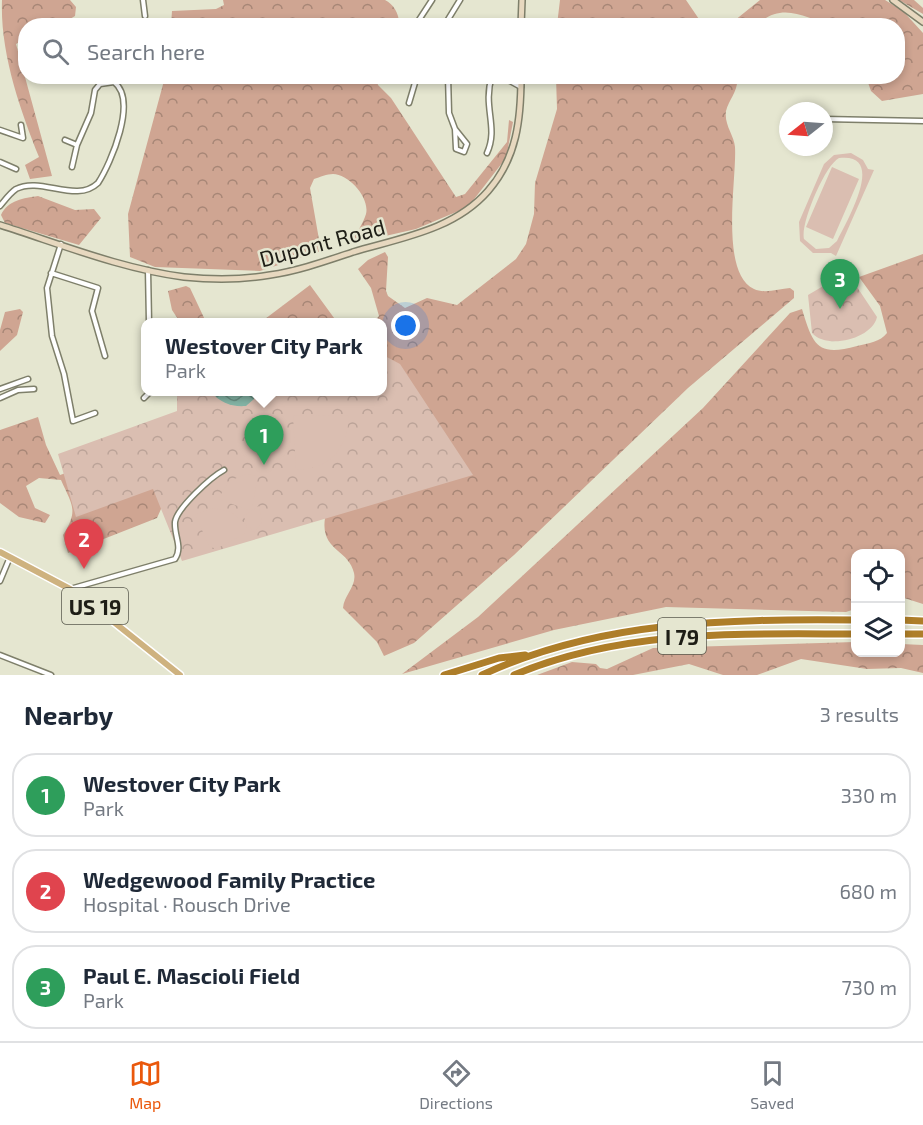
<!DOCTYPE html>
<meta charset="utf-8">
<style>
body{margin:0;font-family:"Exo 2",sans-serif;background:#f6f6f7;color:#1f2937}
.controls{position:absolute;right:18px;bottom:18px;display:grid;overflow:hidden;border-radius:12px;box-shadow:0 3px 9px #0003}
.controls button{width:54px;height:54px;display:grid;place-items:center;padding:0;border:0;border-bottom:2px solid #e0e1e3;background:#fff;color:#1f2937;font:30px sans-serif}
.compass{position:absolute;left:779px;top:102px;width:54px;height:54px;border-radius:50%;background:#fff;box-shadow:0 3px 9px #0003;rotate:253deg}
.you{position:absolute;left:406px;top:326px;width:21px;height:21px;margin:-15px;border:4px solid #fff;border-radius:50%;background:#1a73e8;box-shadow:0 0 0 9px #1a73e833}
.badge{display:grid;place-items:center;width:39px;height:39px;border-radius:50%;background:#ea580c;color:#fff;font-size:20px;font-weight:700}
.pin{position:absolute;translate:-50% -50px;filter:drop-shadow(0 2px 3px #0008)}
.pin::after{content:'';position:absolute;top:32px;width:21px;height:18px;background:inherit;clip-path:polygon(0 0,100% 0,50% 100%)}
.popup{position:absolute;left:141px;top:318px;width:246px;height:78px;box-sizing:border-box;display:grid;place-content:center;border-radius:12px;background:#fff;filter:drop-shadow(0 2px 4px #0005);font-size:20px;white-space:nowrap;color:#747a83}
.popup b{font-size:22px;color:#1f2937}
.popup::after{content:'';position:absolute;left:50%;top:100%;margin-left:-12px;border:12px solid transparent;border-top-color:#fff}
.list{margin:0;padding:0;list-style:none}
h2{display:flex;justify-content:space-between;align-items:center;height:78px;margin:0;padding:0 24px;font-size:26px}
h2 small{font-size:20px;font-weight:400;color:#747a83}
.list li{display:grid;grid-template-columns:39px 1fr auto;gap:18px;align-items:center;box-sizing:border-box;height:84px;margin:0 12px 12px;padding:0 12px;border:2px solid #e0e1e3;border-radius:24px}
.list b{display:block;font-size:22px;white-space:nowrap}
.list p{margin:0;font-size:20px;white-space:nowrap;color:#747a83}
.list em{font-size:20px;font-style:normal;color:#747a83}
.icon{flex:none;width:33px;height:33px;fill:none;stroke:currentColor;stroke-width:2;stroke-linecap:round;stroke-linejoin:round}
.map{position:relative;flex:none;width:923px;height:675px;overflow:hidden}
.search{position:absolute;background:#fff;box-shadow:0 3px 9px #0003;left:18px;right:18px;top:18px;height:66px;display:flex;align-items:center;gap:15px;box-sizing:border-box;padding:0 21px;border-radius:24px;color:#747a83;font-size:22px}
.sheet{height:366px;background:#fff}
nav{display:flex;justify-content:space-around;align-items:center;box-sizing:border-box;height:84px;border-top:2px solid #e0e1e3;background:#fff;font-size:16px;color:#747a83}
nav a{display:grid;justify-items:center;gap:3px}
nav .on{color:#ea580c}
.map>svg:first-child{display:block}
</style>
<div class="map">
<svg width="923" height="675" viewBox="0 0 923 675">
<defs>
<pattern id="forest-crowns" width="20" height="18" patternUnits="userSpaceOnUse" patternTransform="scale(1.5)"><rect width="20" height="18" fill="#cfa592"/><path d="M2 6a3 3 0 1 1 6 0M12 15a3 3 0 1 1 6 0" fill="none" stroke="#a78676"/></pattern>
<pattern id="park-crowns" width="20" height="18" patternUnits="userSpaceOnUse" patternTransform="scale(1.5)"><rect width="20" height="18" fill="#dabeb1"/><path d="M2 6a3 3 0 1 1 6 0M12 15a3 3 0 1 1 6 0" fill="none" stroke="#bba398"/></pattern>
<pattern id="water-waves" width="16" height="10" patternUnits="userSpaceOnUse" patternTransform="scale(1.5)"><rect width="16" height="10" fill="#84b5a6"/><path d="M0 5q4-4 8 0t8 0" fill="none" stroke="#6b9386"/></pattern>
</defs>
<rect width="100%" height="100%" fill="#e5e6d0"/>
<path fill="url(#forest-crowns)" d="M2,0H70L76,7L75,16L60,25L26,26L25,39L16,44L52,176L30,179L25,165L39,157C20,109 0,53 2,0Z
M223,0H385C394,4 400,16 399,25H171L172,11L216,9L224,5Z
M560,0H686L703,25H557Z
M760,0H885L903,11L923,33V94L882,101L871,91L866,77L898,76V26C878,26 855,29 836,25C803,19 785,0 756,25H729Z
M899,0H914L923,8V14Z
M165,77H376L378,85L391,98L456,197L465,194L507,142L509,120L513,122L506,158L468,207L416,229L350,244C355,235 363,224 366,214C370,198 349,174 333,174C327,174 320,177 314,179L310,188L321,251L260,271L155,267L130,257L128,214Z
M556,77H737C739,90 729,99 726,111C724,125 734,135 735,147C737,178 719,273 754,289C764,294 779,289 790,288L794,291V298L688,388L514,555L414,643L384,656L377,642L343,608C344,595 357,586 354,573C349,549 320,551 325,518L382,392V322H373L379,316L371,288L358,269L368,260L385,252L388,257L386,291L388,296L405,308L427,298L457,305L516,259L526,244L534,214L535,183L557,109Z
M38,196L75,210L94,209L101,218L79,245L5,223L1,215C8,200 24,198 38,196Z
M923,254V604L901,597L900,554H856L855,609L846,612L666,607L554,630L402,674L478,617L703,408L790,313L802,309C813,345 817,357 857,346C869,343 880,342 887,333L880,306L859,277Z
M310,285L337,322H261Z
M186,286L190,288L206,322H180L172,310L168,291Z
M20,309L23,312L17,335L0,351V330L5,312Z
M38,417L46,445L60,475L86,466L108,441L165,500L157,518L68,553L63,535C79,510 72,505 61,480L39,478L26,486L35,508L50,515L45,523L19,517L0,503V430Z
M855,642L856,652H900L901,644L923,645V673L901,668L867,669L801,659L757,675H723L689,664L633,675H537L572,662L596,664L600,668L607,669L653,648Z"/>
<path fill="url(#park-crowns)" d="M847,272L877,317C872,339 827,350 812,333L808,295Z
M383,355L400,364L473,475L182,561L153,489L76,517L58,454L177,411V392H382Z"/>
<path fill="#dabeb1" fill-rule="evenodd" d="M851,153L863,160L868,169L874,170L836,256L831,253H813L800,241L799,222L824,164L834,155ZM839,158C888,152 846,222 837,241L829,248L816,249L804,239C800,224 825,165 839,158Z
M832,167L859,179L833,239L806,227Z
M293,415L349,416C347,449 329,470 296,470Z
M247,474L258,476L252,508L249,510L218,499L229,481Z
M259,506L262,522L254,533L243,516Z
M213,508L231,512L247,525L244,534L216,549L209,546L195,514Z"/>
<path fill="url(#water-waves)" d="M211,392H253L254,399L246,406C231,407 221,403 211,392Z"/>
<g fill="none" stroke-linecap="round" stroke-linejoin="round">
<g stroke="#7e7f6a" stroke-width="7">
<path id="street" d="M143,0L145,16
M415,26L432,0
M444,26L460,0
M448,76L449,113L455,129L467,144L464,152L456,149L455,129
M501,76L521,87
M392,78L393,76
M409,103L417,76
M824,119L923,121
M0,130L23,138L21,125
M65,140L77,145
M487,153C499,127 482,107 492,76
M0,162L16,169
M0,206C5,200 10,193 16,189C41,176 76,204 98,183C111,163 138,100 114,82L100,84L95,90L91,113L77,145L72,167
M61,244L47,288L52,336L64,374L73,421L95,413
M148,270L149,322
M51,273L98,288L92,311L105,356
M0,389L28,379
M0,398L18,390L34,389
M144,398L150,392
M0,581L10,557
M70,589L175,559C183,547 174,536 175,522C177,508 211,477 224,470
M0,655L51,675"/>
</g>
<g stroke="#7e7f6a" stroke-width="8">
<path id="secondary" d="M893,0L923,22
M521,26L522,0
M0,225C60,244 122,269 184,277C212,280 242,280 270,275C298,271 326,261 353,252C400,238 454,230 488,191C517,158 521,119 521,76"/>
</g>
<g stroke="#fff" stroke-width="9">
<path id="primary" d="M0,552L70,589L95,607L180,675"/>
</g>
<g stroke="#fff" stroke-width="10">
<path id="highway" d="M900,620L923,621
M900,634H923
M444,675L499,658L525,655
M482,675C600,620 728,619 856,620
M514,675C624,629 739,634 856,634"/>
</g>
<use href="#street" stroke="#fff" stroke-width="4"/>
<use href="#secondary" stroke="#e7d8bf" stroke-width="5"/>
<use href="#primary" stroke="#ceb27f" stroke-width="6"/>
<use href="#highway" stroke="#ae7e29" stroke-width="7"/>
</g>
<g text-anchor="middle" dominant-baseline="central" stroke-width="5" stroke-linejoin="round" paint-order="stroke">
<g fill="#e5e6d0" stroke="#5a5a4e" stroke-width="1.5">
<rect x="62" y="588" width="66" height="36" rx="4.5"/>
<rect x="658" y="618" width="48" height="36" rx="4.5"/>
</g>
<g font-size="21" font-weight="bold" fill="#1e1e16">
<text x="95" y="606">US 19</text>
<text x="682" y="636">I 79</text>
</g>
<g font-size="22" fill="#1e1e16" stroke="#e5e6d0">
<text transform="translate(322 242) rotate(-15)">Dupont Road</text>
</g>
</g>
</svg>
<div class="controls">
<button><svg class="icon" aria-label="locate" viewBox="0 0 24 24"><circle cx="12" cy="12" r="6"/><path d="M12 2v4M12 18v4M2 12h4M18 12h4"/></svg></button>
<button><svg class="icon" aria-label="layers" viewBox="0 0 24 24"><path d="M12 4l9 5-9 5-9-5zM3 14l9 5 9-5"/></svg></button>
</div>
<svg class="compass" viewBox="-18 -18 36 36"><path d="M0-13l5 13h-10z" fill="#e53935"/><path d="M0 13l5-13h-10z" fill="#747a83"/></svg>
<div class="you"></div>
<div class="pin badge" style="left:264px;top:465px;background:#2e9e5b">1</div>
<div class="popup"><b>Westover City Park</b>Park</div>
<div class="pin badge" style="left:84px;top:569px;background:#e0444e">2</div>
<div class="pin badge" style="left:840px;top:309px;background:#2e9e5b">3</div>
<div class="search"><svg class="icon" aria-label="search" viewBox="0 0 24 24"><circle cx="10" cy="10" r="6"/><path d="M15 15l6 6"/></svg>Search here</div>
</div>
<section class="sheet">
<h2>Nearby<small>3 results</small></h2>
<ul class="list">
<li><span class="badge" style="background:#2e9e5b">1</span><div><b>Westover City Park</b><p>Park</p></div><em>330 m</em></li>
<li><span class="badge" style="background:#e0444e">2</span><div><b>Wedgewood Family Practice</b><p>Hospital · Rousch Drive</p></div><em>680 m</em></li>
<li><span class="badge" style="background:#2e9e5b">3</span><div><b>Paul E. Mascioli Field</b><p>Park</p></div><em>730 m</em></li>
</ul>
</section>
<nav>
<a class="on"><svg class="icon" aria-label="map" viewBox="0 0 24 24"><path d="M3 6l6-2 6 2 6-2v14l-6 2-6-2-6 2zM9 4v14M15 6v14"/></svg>Map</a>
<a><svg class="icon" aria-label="directions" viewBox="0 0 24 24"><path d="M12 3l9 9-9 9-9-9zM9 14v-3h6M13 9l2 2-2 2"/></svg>Directions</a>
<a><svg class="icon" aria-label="saved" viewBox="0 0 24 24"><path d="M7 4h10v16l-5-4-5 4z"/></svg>Saved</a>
</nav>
